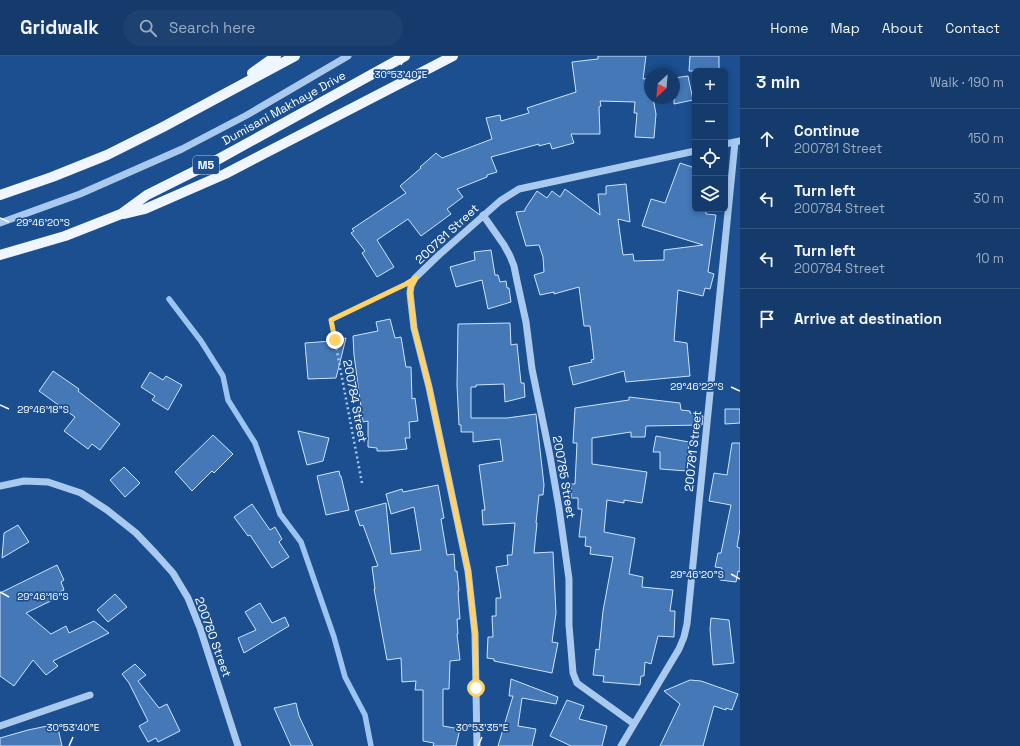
<!DOCTYPE html>
<meta charset="utf-8">
<style>
body{margin:0;font-family:"Space Grotesk",sans-serif;background:#1d4271;color:#f1f3f6}
.controls{position:absolute;right:12px;top:12px;display:grid;overflow:hidden;border-radius:6px;box-shadow:0 2px 6px #0003}
.controls button{width:36px;height:36px;display:grid;place-items:center;padding:0;border:0;border-bottom:1px solid #33557e;background:#143b6b;color:#f1f3f6;font:20px sans-serif}
.compass{position:absolute;left:644px;top:12px;width:36px;height:36px;border-radius:50%;background:#143b6b;box-shadow:0 2px 6px #0003;rotate:206deg}
.stop{position:absolute;width:12px;height:12px;margin:-9px;border:3px solid #ffd166;border-radius:50%;background:#fff}
.stop.end{background:#ffd166;border-color:#fff;box-shadow:0 1px 4px #0008}
.list{margin:0;padding:0;list-style:none}
h2{display:flex;justify-content:space-between;align-items:center;height:52px;margin:0;padding:0 16px;font-size:17px}
h2 small{font-size:13px;font-weight:400;color:#9dadc1}
.list li{display:grid;grid-template-columns:26px 1fr auto;gap:12px;align-items:center;box-sizing:border-box;height:60px;padding:0 16px;border-top:1px solid #33557e}
.list b{display:block;font-size:15px;white-space:nowrap}
.list p{margin:0;font-size:13px;white-space:nowrap;color:#9dadc1}
.list em{font-size:13px;font-style:normal;color:#9dadc1}
.icon{flex:none;width:22px;height:22px;fill:none;stroke:currentColor;stroke-width:2;stroke-linecap:round;stroke-linejoin:round}
.map{position:relative;flex:none;width:740px;height:690px;overflow:hidden}
header{display:flex;align-items:center;gap:24px;box-sizing:border-box;height:56px;padding:0 20px;background:#143b6b;border-bottom:1px solid #33557e}
header strong{font-size:19px}
nav{display:flex;gap:22px;margin-inline-start:auto;font-size:14px}
.search{width:280px;height:36px;background:#1d4271;display:flex;align-items:center;gap:10px;box-sizing:border-box;padding:0 14px;border-radius:22px;color:#9dadc1;font-size:15px}
main{display:flex}
aside{flex:1;background:#143b6b}
.map>svg:first-child{display:block}
</style>
<header>
<strong>Gridwalk</strong>
<div class="search"><svg class="icon" aria-label="search" viewBox="0 0 24 24"><circle cx="10" cy="10" r="6"/><path d="M15 15l6 6"/></svg>Search here</div>
<nav><a>Home</a><a>Map</a><a>About</a><a>Contact</a></nav>
</header>
<main>
<div class="map">
<svg width="740" height="690" viewBox="0 0 740 690">
<rect width="100%" height="100%" fill="#1b4f8f"/>
<g fill="none" stroke-linecap="round" stroke-linejoin="round">
<path stroke="#9cc4f0" stroke-width="5.5" d="M169,243L201,285L223,320L228,344L255,387L280,458L301,486L334,581L345,621L365,659L371,690"/>
</g>
<path fill="#4478b7" stroke="#cfe3fa" d="M598,0H646L643,23L648,22L650,30V42H653L656,58L654,82L635,81L637,57H634L635,46L600,45L601,50L599,51L600,78H571L574,87L552,93L550,87L539,90V88L491,101L497,116L487,119V121L457,133L463,141L447,153L451,158L421,180L408,163L377,184L394,211L377,221L362,197L365,195L351,177L354,175L352,173L406,137L400,130L421,112L420,111L436,97L442,102L492,83L486,62L500,59L501,65L529,57L527,52L576,36L572,6L598,3Z
M690,0H719V15H689Z
M688,20L693,44L674,48V22Z
M680,107L695,112V153L706,154V158L716,159L708,216L714,218L710,233L705,232L703,240L678,234L674,285L687,287L690,320L626,326L624,315L573,329L569,311L592,306L591,304L594,303L590,270H584L579,231L554,238V236L540,239L534,219L544,216L543,201L539,189L526,190L516,156L525,155V153L537,135L547,142L552,135L560,141L565,133L600,159L598,138H606V130L626,128L630,166L618,163L623,199L633,198L634,205L664,204V194L703,189L642,170L651,143L665,147Z
M491,194L495,219H498L500,226L506,225L507,232H509L511,246L488,253L482,224L456,231L450,211L475,204L474,196Z
M390,263L395,282L401,281L406,311H411L412,343L415,342L418,365L409,366L410,382H405L407,393L387,395H377V392L368,391V365L363,366L354,299L353,280L378,275L376,266Z
M510,267L511,289L517,288L521,327H524L525,341L505,346L504,328L476,329V331H471V362H507L536,358L544,429L543,439H539L536,467H537L534,497L553,496L556,557L552,586L558,587L552,617L494,605V603L487,602L488,581H493L492,560H496V542H501L496,511L508,509L507,499H512L515,467L483,469L482,454H485L479,409L503,405L500,383L473,386V376H461V369H459L457,329L458,268Z
M346,282L336,322L308,323L305,287L332,285Z
M53,315L79,333L78,335L120,368L100,394L92,388L88,393L64,375L75,361L39,335Z
M150,316L163,324L166,320L182,329L168,354L152,344L155,340L141,331Z
M629,341L680,347L681,354L690,355V357L703,360L702,369L646,370L645,381H631V376L592,382V408L647,416L642,447L624,444V447L607,444L604,476L635,482L629,518L643,521L642,531L673,534L670,555H675L674,581L658,580L651,608L645,606L644,620H641L640,629L603,626L604,620L593,619L596,593L599,594L603,555L613,501L590,498L591,491L585,490L586,481H579L582,453H578V442H571V428H575L577,387H573L575,352L629,344Z
M725,353H740V367L725,368Z
M298,375L329,382L323,405L307,409Z
M213,379L233,398L214,417L212,415L192,435L175,416Z
M656,380L689,386L687,415L660,413V396H653Z
M732,387H740V473L737,491L740,492V516L738,515L736,526L720,524L722,512L715,511L718,497H721L731,449L709,445L714,417L727,419Z
M124,411L140,427L125,441L110,424Z
M339,415L340,420H341L349,454L326,459L317,420Z
M438,429L444,462L441,463L447,499L454,498L455,515H457L459,535H458L460,563H457L458,578H457L460,604L450,605L449,633H443V670L460,673L456,690H433L434,687L423,685V634H415L416,625L402,626L401,602L387,604L374,533H375L372,511L378,510L363,469L360,470L355,455L386,447L391,498L421,494L414,451L391,458L386,438L402,433L403,436Z
M252,448L270,474L275,471L282,483L279,486L289,501L272,512L250,479L248,480L234,461Z
M18,469L29,486L2,502L4,477Z
M57,509L64,524L61,526L64,534L57,537L59,541L26,557L51,578L66,570L69,577L94,565L109,577L53,605L58,610L46,619L33,604L14,630L0,620V537Z
M115,538L127,551L108,566L97,554Z
M260,547L272,567L285,561L289,570L244,597L238,582L256,574L245,556Z
M711,562L729,564L734,607L713,609L710,573Z
M135,608L146,619L138,625L159,652L167,648L180,675L158,686L156,682L148,686L139,670L148,665L129,627L122,618Z
M511,623L558,641L556,648L522,642L518,670L536,673L532,690H498L513,640H509Z
M690,624L701,625L738,638L732,654L726,652V654L714,650L703,690H660L680,648L664,635Z
M567,644L584,650L579,663L607,670L602,690H571L550,680Z
M296,647L299,660L313,690H291L274,652Z
M57,668L62,690H0V682L28,674Z"/>
<g fill="none" stroke-linecap="round" stroke-linejoin="round">
<path stroke="#a9c9ee" stroke-width="2.5" stroke-dasharray="2 3" stroke-linecap="butt" d="M362,427L331,264L398,232"/>
<path stroke="#a9c9ee" stroke-width="7" d="M725,88L740,85
M483,159L504,189L510,200L514,210L517,225L526,266L532,313L550,400L559,452L569,523V569L573,617L577,627L581,630L634,668
M0,167L80,138L182,93L247,59L348,0
M0,430L24,425L48,426L81,437L107,454L136,477L156,498L173,517L188,542L200,572L238,690
M0,670L90,639
M477,690L475,578L468,515L429,331L414,272L411,246L410,237L411,230L415,222L440,198L500,145L519,133L695,95
M621,690L679,593L684,581L687,568L735,86"/>
<path stroke="#f0f6ff" stroke-width="10" d="M252,17L276,0
M0,139L52,121L107,99L163,71L295,0
M124,158L145,153L225,118L453,0
M0,199L65,180L121,158L147,139L215,105L405,0"/>
</g>
<g fill="none" stroke-linecap="round" stroke-linejoin="round">
<path stroke="#ffd166" stroke-width="5" d="M335,284L331,264L406,228L416,222L411,230L410,237L411,246L414,272L429,331L468,515L475,578L476,632"/>
</g>
<path fill="none" stroke="#fff" stroke-width="1.5" d="M401,9L406,0M0,162L9,166M731,331L740,335M0,349L9,353M731,518L740,523M0,536L9,541M69,690L73,681M478,690L482,681"/>
<g text-anchor="middle" dominant-baseline="central" stroke-width="3.5" stroke-linejoin="round" paint-order="stroke">
<rect fill="#1b4f8f" stroke="#bbcadd" stroke-width="1" x="193" y="100" width="26" height="18" rx="3"/>
<g font-size="11" font-weight="bold" fill="#fff">
<text x="206" y="109">M5</text>
</g>
<g font-size="12" fill="#fff" stroke="#1b4f8f">
<text transform="translate(284 52) rotate(-29)">Dumisani Makhaye Drive</text>
<text transform="translate(447 178) rotate(-43)">200781 Street</text>
<text transform="translate(355 345) rotate(79)">200784 Street</text>
<text transform="translate(693 395) rotate(-84)">200781 Street</text>
<text transform="translate(564 421) rotate(80)">200785 Street</text>
<text transform="translate(213 581) rotate(70)">200780 Street</text>
</g>
</g>
<g font-size="10" text-anchor="middle" fill="#fff" stroke="#1b4f8f" stroke-width="3.5" stroke-linejoin="round" paint-order="stroke">
<text x="401" y="22">30°53'40"E</text>
<text x="43" y="170">29°46'20"S</text>
<text x="697" y="334">29°46'22"S</text>
<text x="43" y="357">29°46'18"S</text>
<text x="697" y="522">29°46'20"S</text>
<text x="43" y="544">29°46'16"S</text>
<text x="73" y="675">30°53'40"E</text>
<text x="482" y="675">30°53'35"E</text>
</g>
</svg>
<div class="controls">
<button>+</button>
<button>−</button>
<button><svg class="icon" aria-label="locate" viewBox="0 0 24 24"><circle cx="12" cy="12" r="6"/><path d="M12 2v4M12 18v4M2 12h4M18 12h4"/></svg></button>
<button><svg class="icon" aria-label="layers" viewBox="0 0 24 24"><path d="M12 4l9 5-9 5-9-5zM3 14l9 5 9-5"/></svg></button>
</div>
<svg class="compass" viewBox="-18 -18 36 36"><path d="M0-13l5 13h-10z" fill="#e53935"/><path d="M0 13l5-13h-10z" fill="#9dadc1"/></svg>
<div class="stop" style="left:476px;top:632px"></div>
<div class="stop end" style="left:335px;top:284px"></div>
</div>
<aside>
<h2>3 min<small>Walk · 190 m</small></h2>
<ul class="list">
<li><svg class="icon" aria-label="ahead" viewBox="0 0 24 24"><path d="M12 20V5M6 11l6-6 6 6"/></svg><div><b>Continue</b><p>200781 Street</p></div><em>150 m</em></li>
<li><svg class="icon" aria-label="left" viewBox="0 0 24 24"><path d="M17 20v-9H6M10 6l-5 5 5 5"/></svg><div><b>Turn left</b><p>200784 Street</p></div><em>30 m</em></li>
<li><svg class="icon" aria-label="left" viewBox="0 0 24 24"><path d="M17 20v-9H6M10 6l-5 5 5 5"/></svg><div><b>Turn left</b><p>200784 Street</p></div><em>10 m</em></li>
<li><svg class="icon" aria-label="arrive" viewBox="0 0 24 24"><path d="M6 21V4h12l-3 4 3 4H6"/></svg><div><b>Arrive at destination</b></div></li>
</ul>
</aside>
</main>
